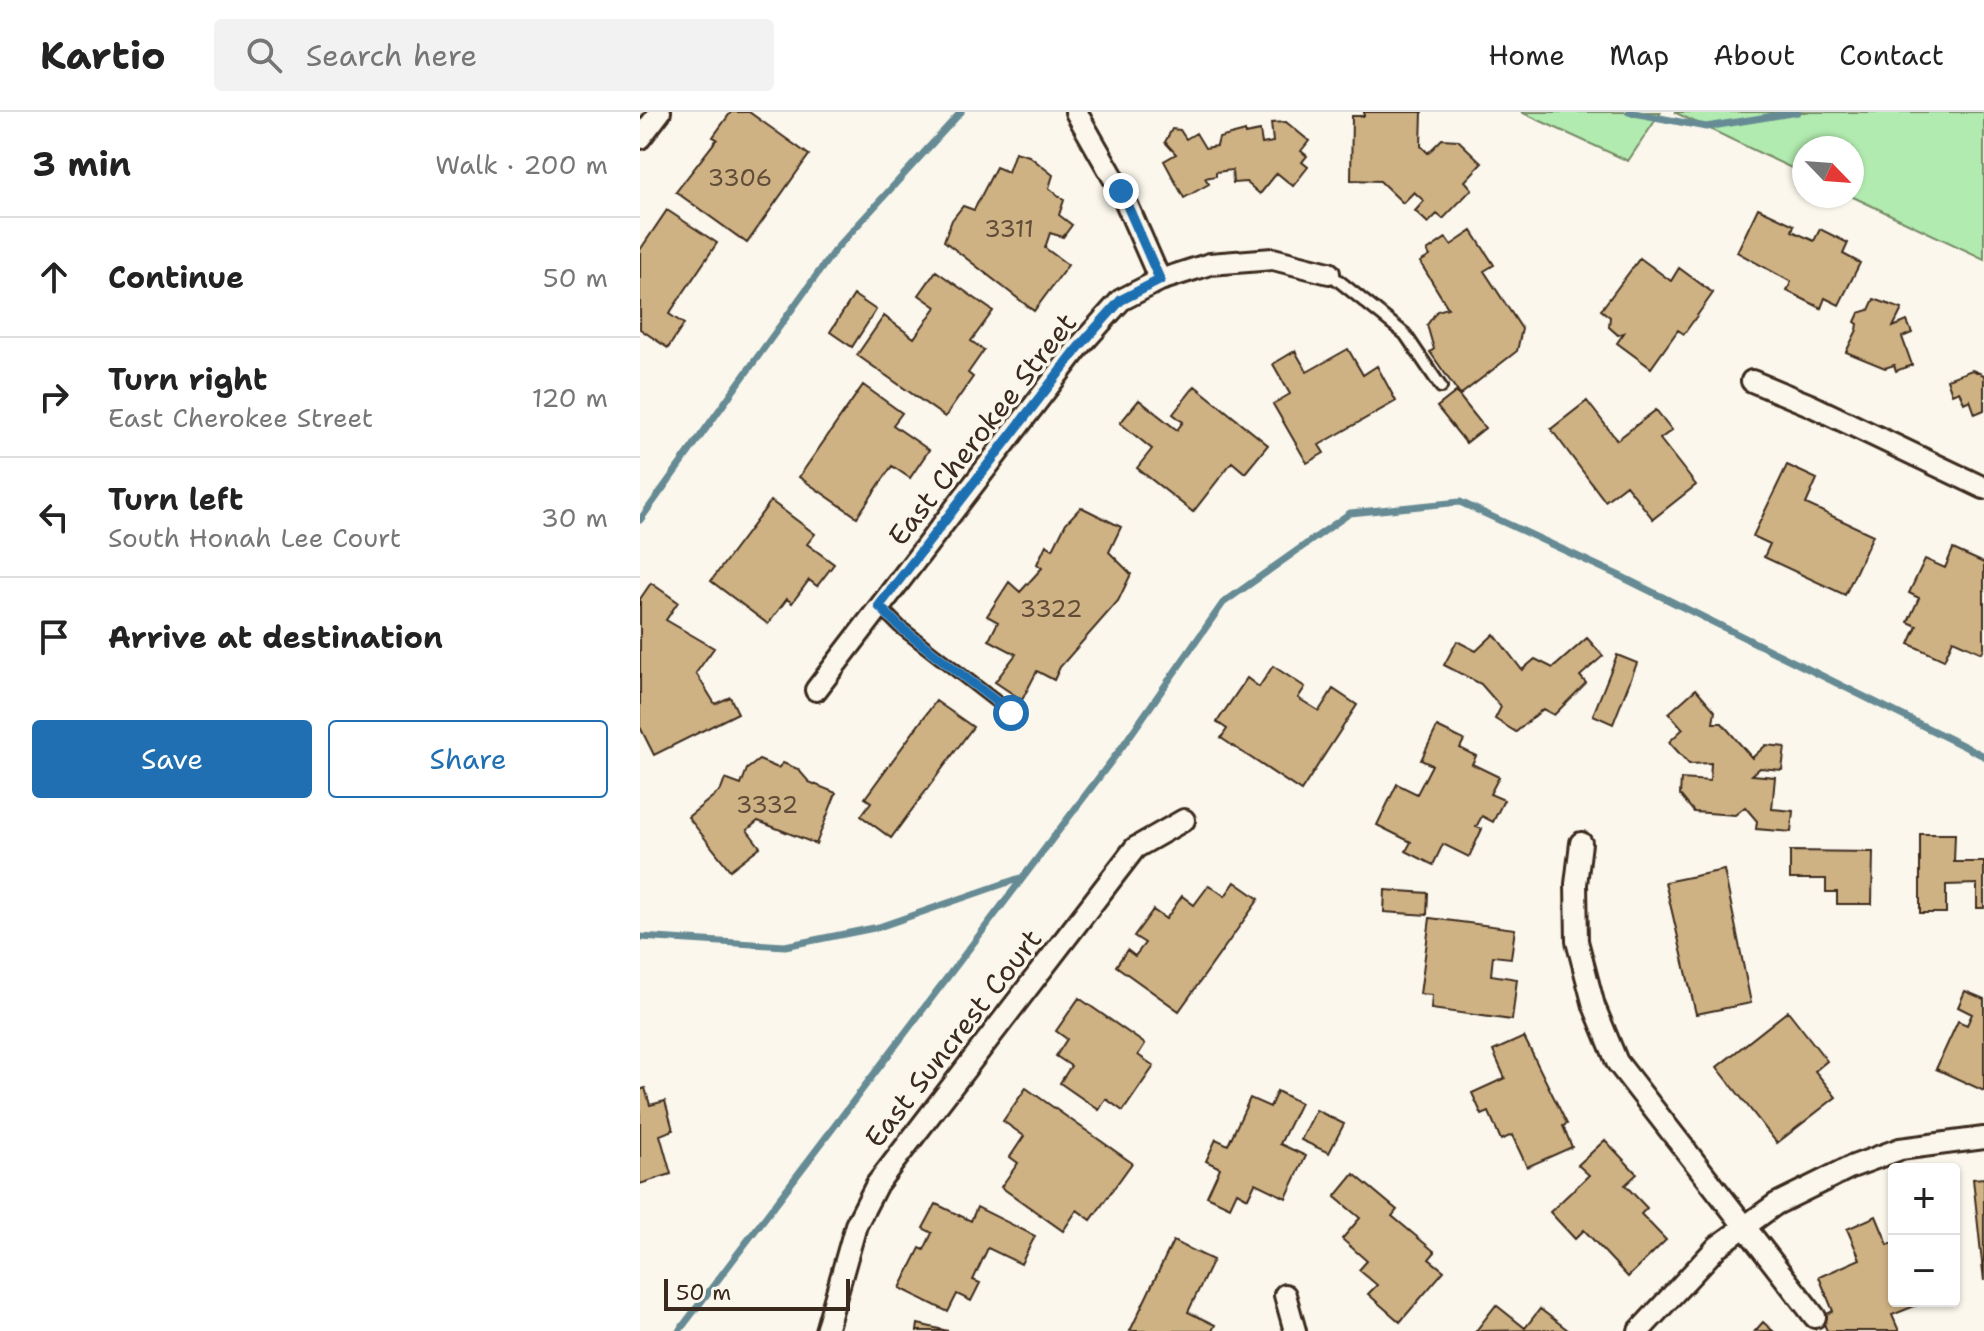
<!DOCTYPE html>
<meta charset="utf-8">
<style>
body{margin:0;font-family:"Shantell Sans",sans-serif;background:#f2f2f2;color:#222}
.controls{position:absolute;right:24px;bottom:24px;display:grid;overflow:hidden;border-radius:8px;box-shadow:0 2px 6px #0004}
.controls button{width:72px;height:72px;display:grid;place-items:center;padding:0;border:0;border-bottom:2px solid #e0e0e0;background:#fff;color:#222;font:40px sans-serif}
.compass{position:absolute;left:1152px;top:24px;width:72px;height:72px;border-radius:50%;background:#fff;box-shadow:0 2px 6px #0004;rotate:115deg}
.scale{position:absolute;left:24px;bottom:20px;width:186px;box-sizing:border-box;padding-left:8px;border:4px solid #3b2a1e;border-top:0;font-size:22px;line-height:28px;white-space:nowrap;color:#3b2a1e;-webkit-text-stroke:6px #fbf7ec;paint-order:stroke}
.stop{position:absolute;width:24px;height:24px;margin:-18px;border:6px solid #1f6fb2;border-radius:50%;background:#fff}
.stop.end{background:#1f6fb2;border-color:#fff;box-shadow:0 2px 8px #0008}
.list{margin:0;padding:0;list-style:none}
h2{display:flex;justify-content:space-between;align-items:center;height:104px;margin:0;padding:0 32px;font-size:34px}
h2 small{font-size:26px;font-weight:400;color:#767676}
.list li{display:grid;grid-template-columns:52px 1fr auto;gap:24px;align-items:center;box-sizing:border-box;height:120px;padding:0 32px;border-top:2px solid #e0e0e0}
.list b{display:block;font-size:30px;white-space:nowrap}
.list p{margin:0;font-size:26px;white-space:nowrap;color:#767676}
.list em{font-size:26px;font-style:normal;color:#767676}
.actions{display:flex;gap:16px;padding:24px 32px}
.actions a{flex:1;padding:18px 0;border:2px solid #1f6fb2;border-radius:8px;text-align:center;font-size:28px;color:#1f6fb2}
.actions .main{background:#1f6fb2;color:#fff}
.icon{flex:none;width:44px;height:44px;fill:none;stroke:currentColor;stroke-width:2;stroke-linecap:round;stroke-linejoin:round}
.map{position:relative;flex:none;width:1344px;height:1219px;overflow:hidden}
header{display:flex;align-items:center;gap:48px;box-sizing:border-box;height:112px;padding:0 40px;background:#fff;border-bottom:2px solid #e0e0e0}
header strong{font-size:38px}
nav{display:flex;gap:44px;margin-inline-start:auto;font-size:28px}
.search{width:560px;height:72px;background:#f2f2f2;display:flex;align-items:center;gap:20px;box-sizing:border-box;padding:0 28px;border-radius:8px;color:#767676;font-size:30px}
main{display:flex}
aside{flex:1;background:#fff}
.map>svg:first-child{display:block}
</style>
<header>
<strong>Kartio</strong>
<div class="search"><svg class="icon" aria-label="search" viewBox="0 0 24 24"><circle cx="10" cy="10" r="6"/><path d="M15 15l6 6"/></svg>Search here</div>
<nav><a>Home</a><a>Map</a><a>About</a><a>Contact</a></nav>
</header>
<main>
<aside>
<h2>3 min<small>Walk · 200 m</small></h2>
<ul class="list">
<li><svg class="icon" aria-label="ahead" viewBox="0 0 24 24"><path d="M12 20V5M6 11l6-6 6 6"/></svg><div><b>Continue</b></div><em>50 m</em></li>
<li><svg class="icon" aria-label="right" viewBox="0 0 24 24"><path d="M7 20v-9h11M14 6l5 5-5 5"/></svg><div><b>Turn right</b><p>East Cherokee Street</p></div><em>120 m</em></li>
<li><svg class="icon" aria-label="left" viewBox="0 0 24 24"><path d="M17 20v-9H6M10 6l-5 5 5 5"/></svg><div><b>Turn left</b><p>South Honah Lee Court</p></div><em>30 m</em></li>
<li><svg class="icon" aria-label="arrive" viewBox="0 0 24 24"><path d="M6 21V4h12l-3 4 3 4H6"/></svg><div><b>Arrive at destination</b></div></li>
</ul>
<div class="actions"><a class="main">Save</a><a>Share</a></div>
</aside>
<div class="map">
<svg width="1344" height="1219" viewBox="0 0 1344 1219">
<rect width="100%" height="100%" fill="#fbf7ec"/>
<filter id="ink" filterUnits="userSpaceOnUse"><feTurbulence type="fractalNoise" baseFrequency=".0125" numOctaves="2"/><feDisplacementMap in="SourceGraphic" scale="16" xChannelSelector="R" yChannelSelector="G"/><feConvolveMatrix kernelMatrix="1 2 1 2 8 2 1 2 1" color-interpolation-filters="sRGB"/></filter>
<g filter="url(#ink)">
<path fill="#b1ebaf" stroke="#768a66" stroke-width="2" d="M881,0H1021L988,49Z
M1034,0H1344V147L1211,84L1212,36H1164V62Z"/>
<g fill="none" stroke-linecap="round" stroke-linejoin="round">
<path stroke="#668b94" stroke-width="7" d="M989,0L1066,15L1158,0
M0,408L194,139L321,0
M0,825L145,834L239,815L380,766
M39,1219L482,635L583,491L710,401L820,390L982,465L1344,644"/>
</g>
<path fill="#cfb284" stroke="#3b2a1e" stroke-width="2" d="M91,0H109L169,43L107,131L36,80L77,27L73,25Z
M724,0H782L781,34L788,41L802,27L818,28L842,51L825,69L832,77L803,107L797,102L788,111L775,99L784,89L774,80L763,91L740,69L711,68L712,4H724Z
M646,10L669,29L661,39L667,44L662,50L668,55L653,74L637,61L620,82L606,70L593,71L592,58L576,60V64L565,66L569,72L544,86L524,49L536,42L525,30L532,17L540,18L546,27L556,21L565,36L577,34L579,26L605,19V22L620,19L622,32L633,30L631,11Z
M375,40L389,44L413,63L409,76L424,88L419,103L432,113L423,125L410,121L405,136L428,153L394,199L304,129L312,108L323,94L334,98L356,55L368,60Z
M1118,96L1154,113L1152,119L1174,129L1180,117L1208,131L1203,142L1220,151L1199,193L1185,186L1181,196L1147,179L1151,170L1097,140Z
M27,98L77,131L29,202L44,212L28,236L0,217V138Z
M832,119L854,153L844,159L882,217L877,239L820,283L790,240L794,237L787,213L797,199L808,196L780,150L790,144L787,139L806,126L811,133Z
M1000,146L1031,169L1039,156L1073,181L1044,222L1038,218L1011,256L977,231L984,221L978,223L969,215L970,205L961,198Z
M296,159L353,199L331,229L344,238L328,261L333,265L305,305L217,243L244,204L274,226L296,195L279,183Z
M214,183L236,198L212,235L190,220Z
M1234,187L1262,197L1253,215L1267,209L1272,221L1262,225L1272,253L1256,259L1254,253L1245,256L1206,240L1217,218L1218,212L1215,210L1219,201L1229,198Z
M708,237L723,263L737,254L756,289L679,333L684,341L667,351L633,292L650,282L633,252L655,239L667,260Z
M1332,258L1344,263V298L1335,302L1330,288L1324,291L1319,279L1312,282L1307,267Z
M223,273L262,301L253,313L289,338L270,366L252,354L217,405L159,365Z
M555,274L628,333L605,361L592,350L553,400L497,356L512,337L480,311L499,288L537,318L543,310L533,302Z
M816,280L845,316L826,331L797,295Z
M947,289L977,328L1016,298L1032,318L1020,327L1056,373L1013,407L986,373L965,389L911,317Z
M1147,353L1177,367L1166,392L1233,423L1205,483L1124,445L1130,432L1113,424Z
M131,389L175,422L167,432L194,452L177,474L169,468L152,491L147,487L128,512L71,469Z
M441,395L481,415L469,440L491,462L478,489L420,555L414,568L397,559L382,588L355,570L376,542L349,528L358,510L347,504L369,470L380,480L402,456L397,452L406,433L413,437L426,411Z
M1313,437L1344,451V536L1342,541L1313,528L1304,548L1269,532L1277,514L1268,510L1279,486L1269,481L1285,447L1305,456Z
M11,471L38,490L26,508L74,536L56,561L75,592L90,585L98,601L14,643L0,615V487Z
M854,522L882,558L895,547L913,556L947,526L963,544L940,564L946,571L914,603L903,597L876,620L855,607L861,595L841,572L804,553L817,529L836,539Z
M977,543L997,551L973,612L953,603Z
M633,554L665,575L658,586L679,599L693,577L717,593L661,679L581,626L587,617L577,610L607,566L619,575Z
M1056,577L1075,599L1073,611H1082L1112,646L1126,633L1145,635L1142,658L1120,656L1112,663L1135,665L1132,697L1153,699L1151,720L1116,717L1117,709L1105,695L1095,703L1054,700L1040,683L1041,667L1070,669L1071,651L1049,652L1029,630L1043,617L1029,601Z
M296,589L333,615L251,726L221,704L231,690L225,686Z
M797,615L824,628L820,636L836,644L832,652L859,665L850,682L864,688L853,710L842,704L836,715L842,717L829,745L803,732L793,753L766,739L771,730L737,713L757,672L777,682L792,653L781,648Z
M119,648L138,656L143,651L158,657L169,670L196,681L176,732L118,709L107,718L120,735L90,758L48,705L81,678L85,667L101,673L107,657Z
M1280,722H1315L1314,750H1344V796H1337V772L1306,773V801H1280Z
M1150,739L1233,740L1232,792H1197V780H1186V767H1150Z
M1084,758L1111,891L1056,902L1025,770Z
M595,770L619,787L539,899L476,854L487,838L495,844L505,831L494,824L513,798L526,807L542,784L554,793L569,773L585,784Z
M745,778L788,781L787,803L744,800Z
M790,806L875,817L871,846L853,844L851,863L877,867L872,908L791,897L792,883L780,882Z
M1325,879L1344,887V979L1296,957L1318,909L1327,913L1332,902L1318,895Z
M439,886L505,932L498,943L514,954L483,999L466,987L459,998L420,971L431,954L416,944L427,927L416,919Z
M1148,899L1187,949L1175,959L1196,985L1137,1031L1077,955Z
M884,925L927,1012L923,1014L932,1035L887,1055L872,1023L861,1028L849,1000L842,1003L832,981L865,966L853,939Z
M5,976L10,993L25,989L33,1018L20,1023L31,1062L0,1072V978Z
M386,976L492,1051L451,1108L437,1098L423,1119L361,1075L378,1051L370,1045L384,1024L363,1009Z
M637,979L660,991L640,1032L666,1044L646,1086L615,1071L608,1086L597,1080L590,1095L567,1084L580,1056L566,1049L576,1027L588,1033L610,986L630,995Z
M676,998L704,1012L689,1041L661,1028Z
M965,1028L997,1062L985,1073L1007,1096L1001,1102L1026,1128L988,1165L944,1118L935,1127L910,1100L949,1063L938,1053Z
M714,1062L757,1098L752,1104L795,1140L789,1147L804,1159L760,1210L728,1182L737,1173L719,1158L727,1149L702,1127L720,1106L695,1085Z
M1344,1066V1169L1333,1067Z
M296,1092L331,1109L337,1095L395,1124L381,1152L348,1136L333,1168L340,1171L331,1189L317,1182L308,1200L260,1176L280,1136L284,1138L292,1121L283,1116Z
M1236,1104L1248,1133L1254,1130V1189H1287L1252,1203L1259,1219H1187L1181,1205L1193,1199L1179,1165L1220,1147L1207,1117Z
M533,1129L573,1148L548,1200L575,1213L572,1219H490Z
M856,1193L885,1216L900,1197L928,1218L836,1219Z
M1123,1210L1133,1219H1115Z
M278,1212L308,1219H277Z"/>
<g fill="none" stroke-linecap="round" stroke-linejoin="round">
<g stroke="#3b2a1e" stroke-width="16">
<path id="service" d="M689,161L765,222L801,275
M239,494L260,515L371,601"/>
</g>
<g stroke="#3b2a1e" stroke-width="26">
<path id="minor" d="M436,0L481,79L520,168
M0,26L20,0
M1112,269L1170,293L1344,376
M176,578L438,236L481,188L520,168L570,152L633,147L689,161
M941,731L936,772L937,829L954,894L977,950L1175,1205
M645,1183L655,1219
M186,1219L216,1113L237,1072L495,736L544,708
M999,1219L1078,1134L1136,1092L1211,1055L1260,1037L1344,1026"/>
</g>
<use href="#service" stroke="#fbf7ec" stroke-width="10"/>
<use href="#minor" stroke="#fbf7ec" stroke-width="20"/>
</g>
</g>
<g fill="none" stroke-linecap="round" stroke-linejoin="round" filter="url(#ink)">
<path stroke="#1f6fb2" stroke-width="10" d="M371,601L260,515L239,494L438,236L481,188L520,168L481,79"/>
</g>
<g text-anchor="middle" dominant-baseline="central" stroke-width="7" stroke-linejoin="round" paint-order="stroke">
<g font-size="24" fill="#604c38">
<text x="100" y="66">3306</text>
<text x="369" y="117">3311</text>
<text x="411" y="497">3322</text>
<text x="127" y="693">3332</text>
</g>
<g font-size="28" fill="#3b2a1e" stroke="#fbf7ec">
<text transform="translate(342 317) rotate(-52)">East Cherokee Street</text>
<text transform="translate(313 926) rotate(-52)">East Suncrest Court</text>
</g>
</g>
</svg>
<div class="controls">
<button>+</button>
<button>−</button>
</div>
<svg class="compass" viewBox="-18 -18 36 36"><path d="M0-13l5 13h-10z" fill="#e53935"/><path d="M0 13l5-13h-10z" fill="#767676"/></svg>
<div class="scale">50 m</div>
<div class="stop" style="left:371px;top:601px"></div>
<div class="stop end" style="left:481px;top:79px"></div>
</div>
</main>
